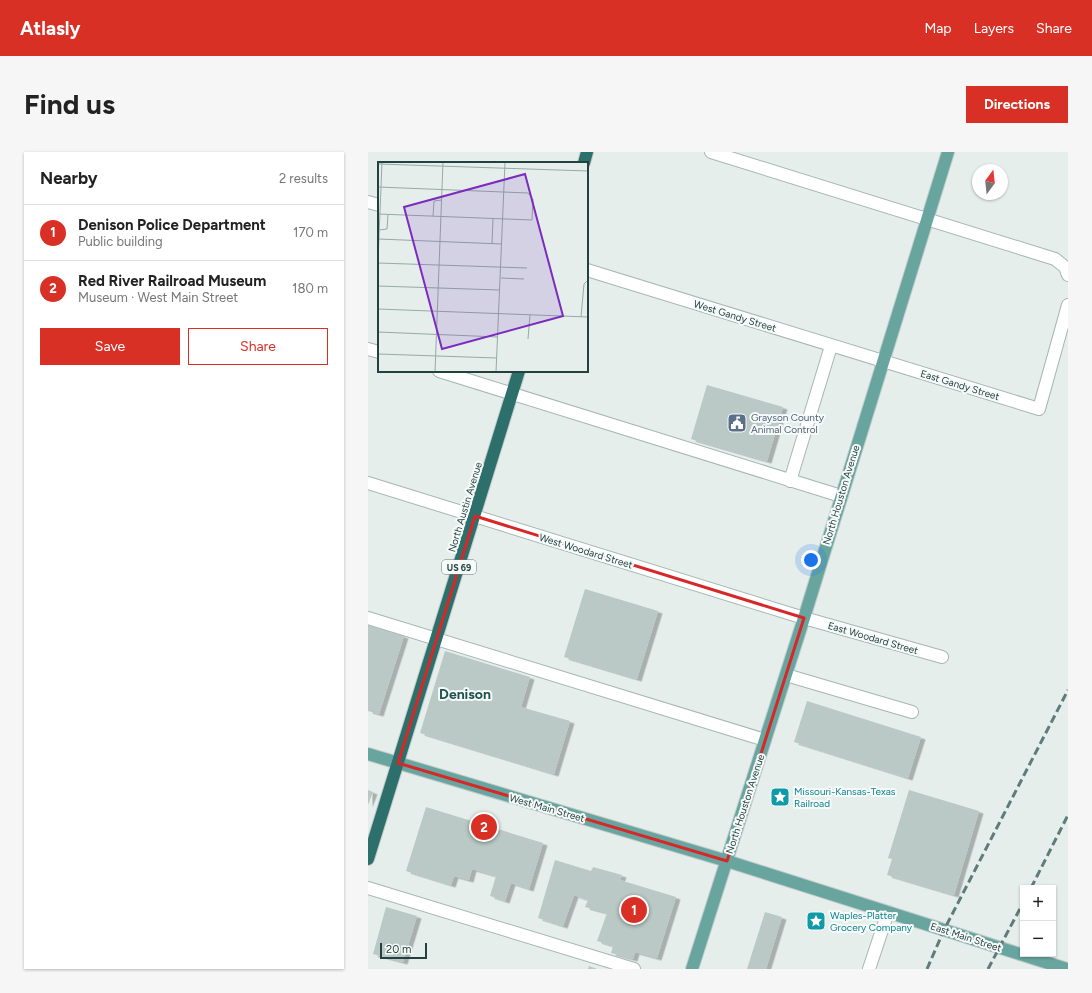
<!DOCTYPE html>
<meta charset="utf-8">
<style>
body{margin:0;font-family:Figtree,sans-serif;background:#f6f6f6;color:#222}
.controls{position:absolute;right:12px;bottom:12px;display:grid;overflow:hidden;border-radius:0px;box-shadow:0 1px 3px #0004}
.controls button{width:36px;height:36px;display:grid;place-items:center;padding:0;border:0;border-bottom:1px solid #e0e0e0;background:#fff;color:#222;font:20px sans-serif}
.compass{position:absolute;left:604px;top:12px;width:36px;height:36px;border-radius:50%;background:#fff;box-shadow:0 1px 3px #0004;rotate:15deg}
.scale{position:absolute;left:12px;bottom:10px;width:47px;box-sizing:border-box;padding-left:4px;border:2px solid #23413e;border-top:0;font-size:11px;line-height:14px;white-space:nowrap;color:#23413e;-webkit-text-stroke:3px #f6faf9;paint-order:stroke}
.you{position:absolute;left:443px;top:408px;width:14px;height:14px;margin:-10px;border:3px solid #fff;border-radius:50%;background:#1a73e8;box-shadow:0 0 0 6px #1a73e833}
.badge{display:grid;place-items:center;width:26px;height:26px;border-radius:50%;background:#d93025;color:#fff;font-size:13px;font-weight:700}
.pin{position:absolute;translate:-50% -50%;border:2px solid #fff;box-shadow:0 1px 4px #0006}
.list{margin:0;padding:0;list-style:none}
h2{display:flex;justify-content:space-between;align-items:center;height:52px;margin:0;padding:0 16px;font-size:17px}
h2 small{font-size:13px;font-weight:400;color:#767676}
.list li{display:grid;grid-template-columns:26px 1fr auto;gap:12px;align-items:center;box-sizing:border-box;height:56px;padding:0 16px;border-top:1px solid #e0e0e0}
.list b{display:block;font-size:15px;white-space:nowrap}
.list p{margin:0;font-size:13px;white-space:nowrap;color:#767676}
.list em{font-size:13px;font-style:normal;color:#767676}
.actions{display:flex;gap:8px;padding:12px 16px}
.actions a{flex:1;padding:9px 0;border:1px solid #d93025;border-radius:0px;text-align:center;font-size:14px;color:#d93025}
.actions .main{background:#d93025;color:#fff}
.map{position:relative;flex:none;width:700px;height:817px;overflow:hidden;border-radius:0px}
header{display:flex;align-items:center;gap:24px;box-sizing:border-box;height:56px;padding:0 20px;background:#d93025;color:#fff}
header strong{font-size:19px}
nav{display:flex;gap:22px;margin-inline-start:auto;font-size:14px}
.intro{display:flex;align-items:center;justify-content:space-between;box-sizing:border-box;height:96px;padding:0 24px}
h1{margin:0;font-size:28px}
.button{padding:10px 18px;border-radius:0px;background:#d93025;color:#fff;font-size:14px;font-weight:700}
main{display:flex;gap:24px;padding:0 24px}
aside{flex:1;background:#fff;border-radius:0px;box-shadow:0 1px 3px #0004}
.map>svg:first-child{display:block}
</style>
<header>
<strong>Atlasly</strong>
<nav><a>Map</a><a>Layers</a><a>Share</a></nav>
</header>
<div class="intro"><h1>Find us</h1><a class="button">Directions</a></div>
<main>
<aside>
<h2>Nearby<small>2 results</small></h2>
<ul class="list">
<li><span class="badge">1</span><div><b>Denison Police Department</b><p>Public building</p></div><em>170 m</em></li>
<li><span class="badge">2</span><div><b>Red River Railroad Museum</b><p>Museum · West Main Street</p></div><em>180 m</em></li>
</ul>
<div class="actions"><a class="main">Save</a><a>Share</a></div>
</aside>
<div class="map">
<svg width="700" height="817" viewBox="0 0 700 817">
<defs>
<filter id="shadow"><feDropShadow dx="4.5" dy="2.5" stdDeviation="0" flood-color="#0004"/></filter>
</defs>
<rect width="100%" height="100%" fill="#e5eeeb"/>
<path fill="#bac9c5" filter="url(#shadow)" d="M339,233L415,255L399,309L323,287Z
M217,437L290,459L269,527L196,505Z
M0,473L36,484L11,562L0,559Z
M77,499L162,525L153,555L202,569L186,622L52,581Z
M439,549L553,585L540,626L426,590Z
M0,638L5,640L0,653Z
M541,638L611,659L586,743L519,723L524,707L520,706Z
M58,655L175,691L161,737L143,731L137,749L122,744L128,724L104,717L101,728L86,724L83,733L38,719Z
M187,708L223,719L225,715L254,723L252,728L308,745L289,806L267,800L265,807L243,801L245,794L229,789L239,761L217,755L220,748L206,743L195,774L170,766Z
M18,755L49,764L35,810L5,802Z
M397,760L414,765L398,817H379Z
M221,814L229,817H220Z"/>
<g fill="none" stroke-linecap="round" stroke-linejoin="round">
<g stroke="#a7b7b4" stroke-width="14">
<path id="minor" d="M343,0L687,107L697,115L700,123
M0,50L11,53
M219,118L671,257L700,153
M0,197L11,200
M71,219L473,344
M422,329L463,194
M0,331L436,466L574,505
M0,466L397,588
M418,523L544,560
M0,736L266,817
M501,817L520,760"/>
</g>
<g stroke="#c1cac9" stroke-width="14">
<path id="major" d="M0,602L359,709L699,817
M324,817L436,466L580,0"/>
</g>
<g stroke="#c1cac9" stroke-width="14">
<path id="highway" d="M216,11L219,0
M0,707L151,219"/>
</g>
<use href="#minor" stroke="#fff" stroke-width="12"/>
<use href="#major" stroke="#68a59f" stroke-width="12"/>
<use href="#highway" stroke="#2d6f6b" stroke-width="12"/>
<path stroke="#5e7c79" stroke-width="3" stroke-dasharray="8 4" stroke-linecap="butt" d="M663,736L700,663
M559,817L576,778L700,538
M620,817L655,751"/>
</g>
<path fill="none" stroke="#d62828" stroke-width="3" stroke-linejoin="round" d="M107,364L436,466L359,709L30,611Z"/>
<defs>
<g id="civic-square" transform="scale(1)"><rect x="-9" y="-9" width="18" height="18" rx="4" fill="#5c6f8a" stroke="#f6faf9"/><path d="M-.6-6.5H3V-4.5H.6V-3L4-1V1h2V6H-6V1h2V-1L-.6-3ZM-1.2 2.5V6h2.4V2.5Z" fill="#fff"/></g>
<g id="sight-square" transform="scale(1)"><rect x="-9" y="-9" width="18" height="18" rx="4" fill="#0f9aa8" stroke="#f6faf9"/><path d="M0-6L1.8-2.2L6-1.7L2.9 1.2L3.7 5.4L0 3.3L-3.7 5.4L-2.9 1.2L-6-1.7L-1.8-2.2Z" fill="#fff"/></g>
</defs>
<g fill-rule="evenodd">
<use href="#civic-square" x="369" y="271"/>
<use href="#sight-square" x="412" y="645"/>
<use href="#sight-square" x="448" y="769"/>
</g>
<g text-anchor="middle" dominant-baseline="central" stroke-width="4" stroke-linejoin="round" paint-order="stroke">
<rect fill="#f6faf9" stroke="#627876" stroke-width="1" x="74" y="408" width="34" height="14" rx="3"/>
<g font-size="9" font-weight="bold" fill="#23413e">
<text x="91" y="415">US 69</text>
</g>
<g font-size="10" fill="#23413e" stroke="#f6faf9">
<text transform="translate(367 164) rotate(17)">West Gandy Street</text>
<text transform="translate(592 233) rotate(17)">East Gandy Street</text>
<text transform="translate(473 343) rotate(-73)">North Houston Avenue</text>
<text transform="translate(97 355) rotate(-73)">North Austin Avenue</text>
<text transform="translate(218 399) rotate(17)">West Woodard Street</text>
<text transform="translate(505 486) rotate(16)">East Woodard Street</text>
<text transform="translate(377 652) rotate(-72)">North Houston Avenue</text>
<text transform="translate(179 656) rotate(16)">West Main Street</text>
<text transform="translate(598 785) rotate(18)">East Main Street</text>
</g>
<g font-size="10" fill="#4e5e75" stroke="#f6faf9" text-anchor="start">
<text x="383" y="265">Grayson County<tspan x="383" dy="12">Animal Control</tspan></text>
</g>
<g font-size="10" fill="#0d838f" stroke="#f6faf9" text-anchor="start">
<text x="426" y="639">Missouri-Kansas-Texas<tspan x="426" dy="12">Railroad</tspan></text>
<text x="462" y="763">Waples-Platter<tspan x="462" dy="12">Grocery Company</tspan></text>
</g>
<g font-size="14" font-weight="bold" fill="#1e544f" stroke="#f6faf9">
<text x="97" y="542">Denison</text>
</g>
</g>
<g transform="translate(10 10)">
<rect width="210" height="210" fill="#e5eeeb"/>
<path fill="none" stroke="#97a9a6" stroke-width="1" d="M0,2L210,9M0,25L150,31L155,37L154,58L0,52M55,54L56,39L64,38M1,68L9,67L10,53M0,77L124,82M114,82L115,57M0,99L4,0M0,101L149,106M123,116L146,117M0,124L122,128M0,147L210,155M203,155L206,122L210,118M0,170L120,175M150,177L152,153M0,192L119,196M57,210L65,0M118,210L127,0"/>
<path fill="#7b2cbf" fill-opacity="0.15" stroke="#7b2cbf" stroke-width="2" d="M147,12L185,154L64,187L26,45Z"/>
<rect width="210" height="210" fill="none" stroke="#23413e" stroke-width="2"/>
</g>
</svg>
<div class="controls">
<button>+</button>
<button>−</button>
</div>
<svg class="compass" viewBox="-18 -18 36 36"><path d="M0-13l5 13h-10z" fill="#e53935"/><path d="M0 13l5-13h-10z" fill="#767676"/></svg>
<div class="scale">20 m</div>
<div class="you"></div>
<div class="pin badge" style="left:266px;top:758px">1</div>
<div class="pin badge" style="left:116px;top:675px">2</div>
</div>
</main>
